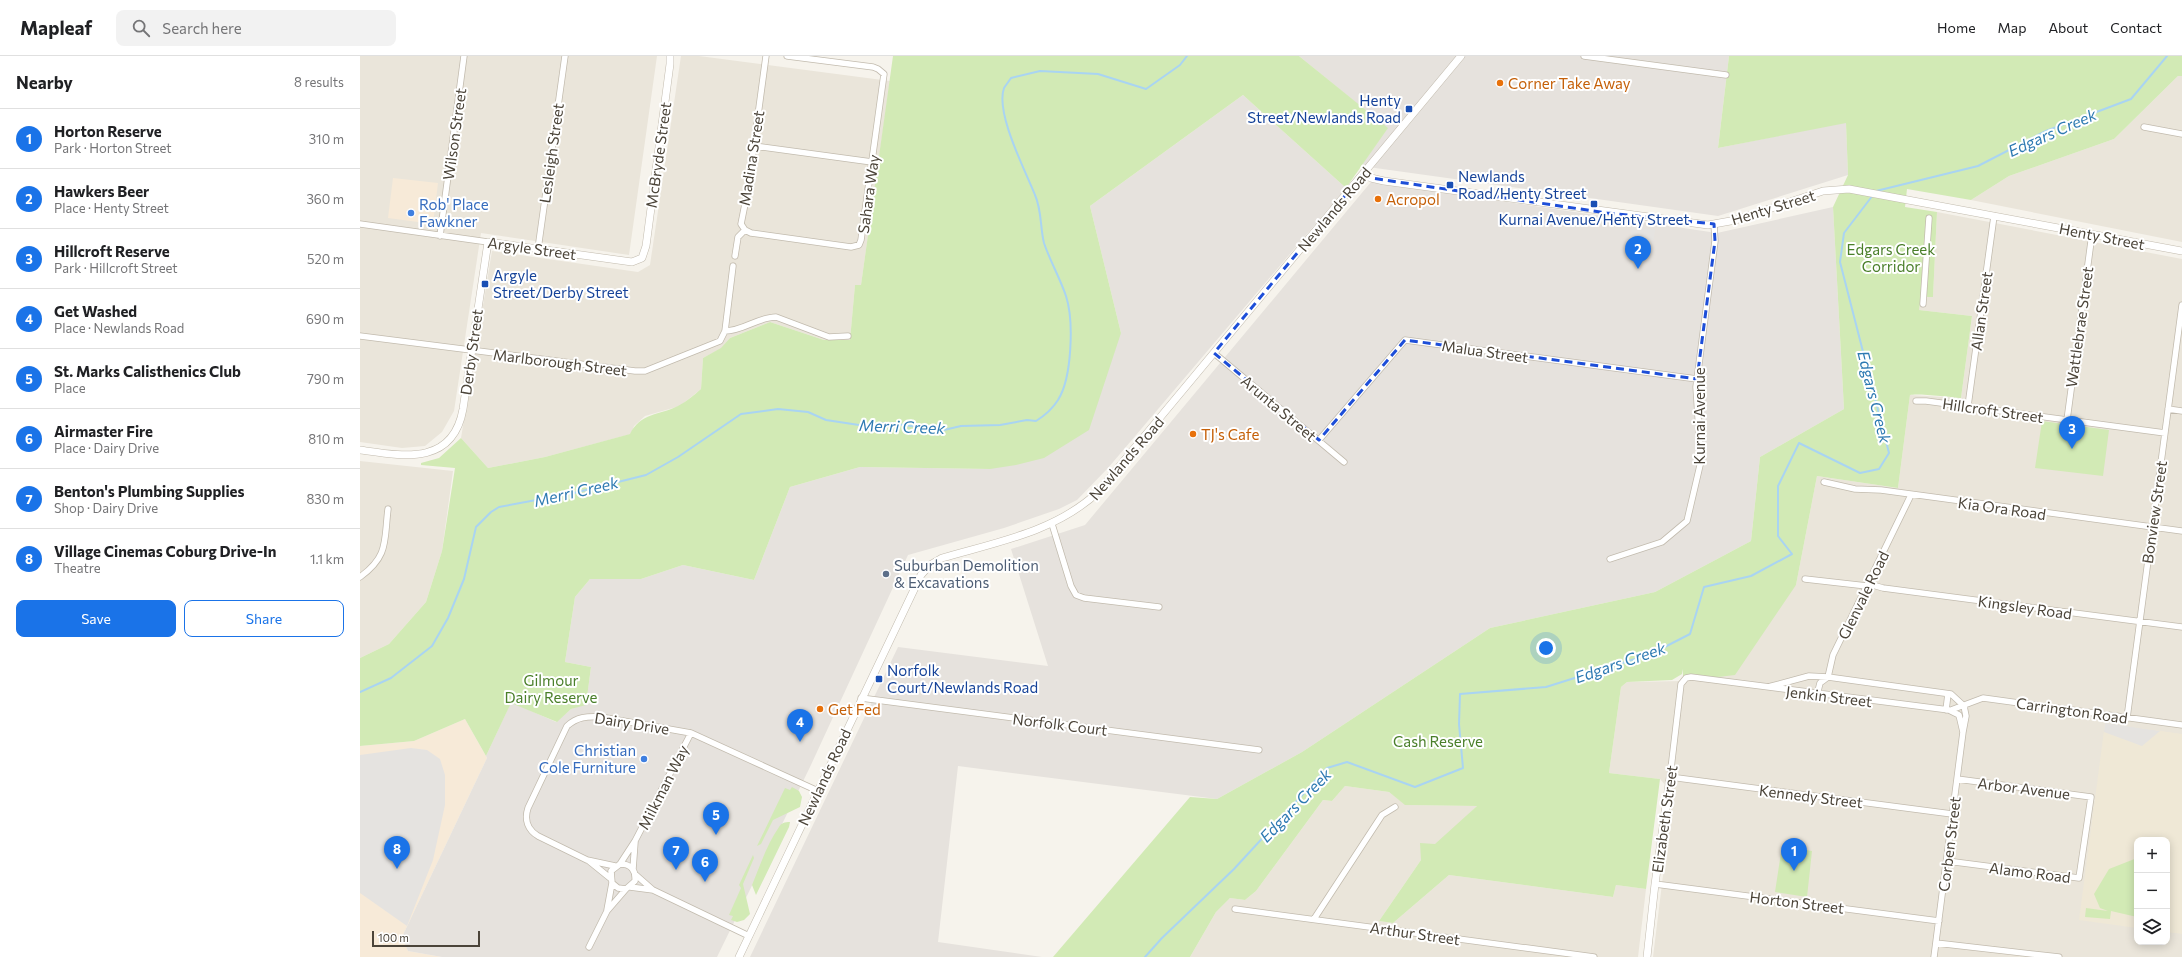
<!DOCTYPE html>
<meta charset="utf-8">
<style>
body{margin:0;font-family:Commissioner,sans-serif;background:#f2f2f2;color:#202124}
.controls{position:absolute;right:12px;bottom:12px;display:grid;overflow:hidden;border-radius:8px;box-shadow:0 2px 10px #0003}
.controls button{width:36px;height:36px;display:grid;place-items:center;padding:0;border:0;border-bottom:1px solid #e0e0e0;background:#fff;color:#202124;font:20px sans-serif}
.scale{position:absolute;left:12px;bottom:10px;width:108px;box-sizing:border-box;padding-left:4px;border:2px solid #4b4439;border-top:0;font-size:11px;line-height:14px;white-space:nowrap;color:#4b4439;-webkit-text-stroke:3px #fff;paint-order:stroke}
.you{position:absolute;left:1186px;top:592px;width:14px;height:14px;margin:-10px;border:3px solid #fff;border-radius:50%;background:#1a73e8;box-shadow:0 0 0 6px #1a73e833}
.badge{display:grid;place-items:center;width:26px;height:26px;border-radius:50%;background:#1a73e8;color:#fff;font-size:13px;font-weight:700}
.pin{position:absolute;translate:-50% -33px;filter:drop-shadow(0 1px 2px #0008)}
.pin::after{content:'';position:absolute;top:21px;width:14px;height:12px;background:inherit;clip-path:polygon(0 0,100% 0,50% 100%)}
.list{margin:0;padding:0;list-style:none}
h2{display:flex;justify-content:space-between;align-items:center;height:52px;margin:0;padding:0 16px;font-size:17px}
h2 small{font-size:13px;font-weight:400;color:#757577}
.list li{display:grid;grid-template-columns:26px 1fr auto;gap:12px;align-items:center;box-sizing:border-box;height:60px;padding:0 16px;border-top:1px solid #e0e0e0}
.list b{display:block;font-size:15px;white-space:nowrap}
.list p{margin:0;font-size:13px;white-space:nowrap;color:#757577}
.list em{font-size:13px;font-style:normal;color:#757577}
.actions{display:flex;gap:8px;padding:12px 16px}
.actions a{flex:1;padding:9px 0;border:1px solid #1a73e8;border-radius:8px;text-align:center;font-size:14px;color:#1a73e8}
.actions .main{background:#1a73e8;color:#fff}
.icon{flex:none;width:22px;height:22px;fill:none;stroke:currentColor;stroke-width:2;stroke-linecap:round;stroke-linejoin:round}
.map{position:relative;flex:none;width:1822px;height:901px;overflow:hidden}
header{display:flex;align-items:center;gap:24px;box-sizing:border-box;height:56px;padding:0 20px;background:#fff;border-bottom:1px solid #e0e0e0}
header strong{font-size:19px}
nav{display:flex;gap:22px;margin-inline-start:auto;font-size:14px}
.search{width:280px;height:36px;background:#f2f2f2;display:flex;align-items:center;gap:10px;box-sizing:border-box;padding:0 14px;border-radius:8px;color:#757577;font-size:15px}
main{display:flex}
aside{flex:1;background:#fff}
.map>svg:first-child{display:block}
</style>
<header>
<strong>Mapleaf</strong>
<div class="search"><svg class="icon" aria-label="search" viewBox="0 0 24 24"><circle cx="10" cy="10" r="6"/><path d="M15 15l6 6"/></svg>Search here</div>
<nav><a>Home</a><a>Map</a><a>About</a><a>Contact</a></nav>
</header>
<main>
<aside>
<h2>Nearby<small>8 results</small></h2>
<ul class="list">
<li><span class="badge">1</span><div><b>Horton Reserve</b><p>Park · Horton Street</p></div><em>310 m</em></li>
<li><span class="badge">2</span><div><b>Hawkers Beer</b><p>Place · Henty Street</p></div><em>360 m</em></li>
<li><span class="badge">3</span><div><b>Hillcroft Reserve</b><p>Park · Hillcroft Street</p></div><em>520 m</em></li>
<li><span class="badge">4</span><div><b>Get Washed</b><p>Place · Newlands Road</p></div><em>690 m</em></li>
<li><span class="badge">5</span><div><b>St. Marks Calisthenics Club</b><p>Place</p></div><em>790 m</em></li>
<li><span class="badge">6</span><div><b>Airmaster Fire</b><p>Place · Dairy Drive</p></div><em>810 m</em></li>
<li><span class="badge">7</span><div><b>Benton's Plumbing Supplies</b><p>Shop · Dairy Drive</p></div><em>830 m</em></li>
<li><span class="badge">8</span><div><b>Village Cinemas Coburg Drive-In</b><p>Theatre</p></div><em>1.1 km</em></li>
</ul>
<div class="actions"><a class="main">Save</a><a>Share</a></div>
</aside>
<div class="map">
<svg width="1822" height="901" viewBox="0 0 1822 901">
<rect width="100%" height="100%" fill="#f6f3ec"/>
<path fill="#eae5da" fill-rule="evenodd" d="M0,0H297L269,199L121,177L94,355L82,376L65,390L42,392L0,386Z
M321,0H339L530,25L501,229H495L490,284H464L410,266L370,282L361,293L343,302L341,333L320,350L285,360L274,370L271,378L185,401L128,412L101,382L132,195L278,216L290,209Z
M1818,20H1822V186L1611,144L1649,120L1754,83Z
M1577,156L1822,203V901H1293L1313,738L1300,723L1249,717L1261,631L1267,626L1323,625L1436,529L1457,420L1538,432L1550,339L1601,342L1612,260L1559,254L1561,241H1573ZM1777,784H1807V886H1777Z
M0,405L93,415L82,495L66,546L29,588L0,602Z
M985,730L1029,736L1046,749L1117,750L1061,804L1019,865L1033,867L1089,819L1253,841L1256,829L1286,833L1278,901H830L856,856L870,842L885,844L896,835L963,744L972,745Z"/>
<path fill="#f7ead8" d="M33,122L78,127L73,168L28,162Z
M105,663L127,702L42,881L48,895L82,901H0V690L54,685Z"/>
<path fill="#e6e2dd" d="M939,0H1369L1358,92L1486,66L1488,119L1358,160L1001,110L1027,72Z
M883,39L986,132L748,412L717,444L699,453L644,472L548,499L450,711L357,901H82L48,895L42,881L127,702L126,700L151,646L196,666L211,653L226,648L231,611L205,606L215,541L230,523H281L323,509L394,524L430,431L500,411L630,413L761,277L730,150Z
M1011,126L1357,177L1473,151L1484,353L1400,401L1391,485L1295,536L1130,572L942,696L857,743L598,710L578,886L682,901H390L538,591L688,610L651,493L725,469Z"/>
<path fill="#efe8d6" d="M1745,667L1822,678V878L1807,876V784H1777V872L1719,864Z"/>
<path fill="#d2eab5" d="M533,0H939L1028,72L986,132L883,39L730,150L761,277L729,374L684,402L656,409L630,413L500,411L430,431L394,524L323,509L281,523H230L215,541L205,606L231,611L226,649L211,653L197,666L151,647L126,700L105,663L54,685L0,690V602L29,588L66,546L82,495L95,412L61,409V407L79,402L101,382L128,412L185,401L270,378C280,357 300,359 318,350C326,346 334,339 341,333L343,302L361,292L370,282L410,266L464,284H490L495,229H501Z
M1369,0H1822V20H1818L1754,83L1649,120L1611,144L1547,133L1545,151L1577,156L1573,241H1561L1559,254L1612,260L1601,342C1590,341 1557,337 1550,339L1538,432L1457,420L1436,529L1375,619L1323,625V613L1322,618L1312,624L1267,626L1261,631L1249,717L1300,723L1286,833L1256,829L1253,841L1089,819L1033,867L1019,865L1061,804L1060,787L1075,788L1117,750L1045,749L1029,736L985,730L972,745L963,744L896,835L885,844L870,842L856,856L830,901H693L830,741L857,743L942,696L1130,572L1295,536L1391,485L1400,401L1484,353L1473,151L1488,119L1486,67L1358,92Z
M1682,365L1749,374L1743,420L1675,412Z
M432,731L439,735L442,741L440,751L413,764L401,788L397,790L425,732L430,734Z
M430,766L429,771L396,839L392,829C400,810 407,788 419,771C421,767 425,766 430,766Z
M1422,790L1452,795L1447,841L1415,836Z
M393,799L394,802L383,828L390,858L384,864L377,866L371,864L373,860L369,859L381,832L379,829Z
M1777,802V861L1751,855L1750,863L1725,861L1726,852L1748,855L1740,852L1734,838L1749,813Z"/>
<path fill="#e5e3e0" d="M1272,171L1295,174L1293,188L1270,185Z
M1745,667L1800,675L1782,690L1744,676Z
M51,692L67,694L80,703L85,719V749L73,804L47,870L0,837V699Z"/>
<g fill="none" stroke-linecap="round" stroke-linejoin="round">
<path stroke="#a9d4f2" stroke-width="2" d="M1516,135L1618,110L1686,75L1771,43L1807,0
M0,636L31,622L72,590L88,562L104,523L116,471L131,456L139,451L214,437L286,419L318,401L381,358L418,353L448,356L466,364L499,369L527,367L584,374L601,370L640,369L667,364L676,365C684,360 693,352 698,344C712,322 714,265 706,240C700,222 690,205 684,187C680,171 682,155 675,139C666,116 635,57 644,32C646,29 649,25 651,22L680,15L738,18L786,33L820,9L827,0
M785,901L802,882L874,813L967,712L987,706L1055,731L1103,712L1099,668L1100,638L1186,631L1291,598L1330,578L1344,531L1391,520L1432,498L1418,480V430L1439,387L1500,417L1519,413L1529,397L1480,206L1484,177L1513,139"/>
<g stroke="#c2bbae" stroke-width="7">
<path id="minor" d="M1224,0L1366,19
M1784,71L1822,78
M394,90L512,106
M0,168L128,186
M385,174L391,177L491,191L499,189L501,184L524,18L518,13L513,11L427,0
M385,174L381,168L388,133L406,0
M80,180L104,0
M178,193L205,0
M375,200L378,181L385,174
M1563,248L1569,162
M365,275C383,275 398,261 416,261L469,281L488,280
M0,280L275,315H285L360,285L365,275L373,210
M854,297L984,406
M1556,345H1566L1805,377
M1608,350L1634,160
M1808,353L1822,355
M1707,364L1732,178
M959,384L1045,284L1337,323
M1464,426L1495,433L1521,434L1822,475
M692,468L711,530L716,539L724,542L799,551
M1250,503L1302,486L1327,465L1341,405L1336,331L1355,185L1354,168
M0,521C29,500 24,485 28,453
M1445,523L1507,530
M1509,528L1523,532L1822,571
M1408,631L1449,620L1468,621L1591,638L1604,650L1606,660L1603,676L1574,901
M1457,639L1460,627L1468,621L1473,599L1551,439
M501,642L899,694
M1586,654L1588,638
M1591,654L1623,642L1822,669
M1767,662L1822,249
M1592,758L1310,721L1321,628L1326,622L1331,621L1589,654L1599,659L1603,676
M229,805L250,822
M1587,805L1719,822L1731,741L1597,723
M260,808C271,808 276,814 275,825L266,833L258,832L252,827L251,815L260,808L275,785L331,677
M255,810L227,804L178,780C168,774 164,764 168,752L207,670C217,661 227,660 241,661L331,677L458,735
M273,813L275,786
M276,819L293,834L389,880
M1295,828L1579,865
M270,831L293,834
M875,853L1234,901
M247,854L252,827
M954,863L1022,759L1035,751
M1576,887L1699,901
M229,891L247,855L266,833"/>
</g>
<g stroke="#c2bbae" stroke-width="8">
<path id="tertiary" d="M1003,118L1011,122L1024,125L1348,169L1376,164L1463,135L1489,133L1822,195
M0,394C43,400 93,410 103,353L128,186L272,206L282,202L286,190L310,8V0
M379,901L561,519L570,509L582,502C637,486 695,476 738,436L1101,0
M1287,901L1295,828L1310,721"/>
</g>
<use href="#minor" stroke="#fff" stroke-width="5.5"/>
<use href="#tertiary" stroke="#fff" stroke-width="7"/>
</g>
<path fill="none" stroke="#1d4ed8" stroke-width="3" stroke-dasharray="8 5" stroke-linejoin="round" d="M1003,118L1011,122L1247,157L1354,168L1355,185L1337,323L1045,284L959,384L854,297Z"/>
<g fill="#e8710a" stroke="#fff" stroke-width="1.5">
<circle cx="1140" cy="27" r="4"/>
<circle cx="1018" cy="143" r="4"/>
<circle cx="833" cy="378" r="4"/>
<circle cx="460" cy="653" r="4"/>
</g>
<g fill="#1a4fb4" stroke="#fff" stroke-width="1.5">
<rect x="1045" y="49" width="8" height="8" rx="2"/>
<rect x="1086" y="125" width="8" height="8" rx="2"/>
<rect x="1230" y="144" width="8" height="8" rx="2"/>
<rect x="121" y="224" width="8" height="8" rx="2"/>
<rect x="515" y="619" width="8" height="8" rx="2"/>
</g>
<g fill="#3f7fe0" stroke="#fff" stroke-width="1.5">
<circle cx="51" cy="157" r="4"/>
<circle cx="284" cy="703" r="4"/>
</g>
<circle fill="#5c6f8a" stroke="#fff" stroke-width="1.5" cx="526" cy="518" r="4"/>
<g text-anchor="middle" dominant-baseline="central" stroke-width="4" stroke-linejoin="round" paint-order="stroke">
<g font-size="15" fill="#c56008" stroke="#fff" text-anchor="start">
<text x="1148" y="27">Corner Take Away</text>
<text x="1026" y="143">Acropol</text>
<text x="841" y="378">TJ's Cafe</text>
<text x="468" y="653">Get Fed</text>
</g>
<g font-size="15" fill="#164399" stroke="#fff" text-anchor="start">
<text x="1041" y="44" text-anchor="end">Henty<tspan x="1041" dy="17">Street/Newlands Road</tspan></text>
<text x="1098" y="120">Newlands<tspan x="1098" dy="17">Road/Henty Street</tspan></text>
<text x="1234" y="163" text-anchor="middle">Kurnai Avenue/Henty Street</text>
<text x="133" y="219">Argyle<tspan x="133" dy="17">Street/Derby Street</tspan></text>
<text x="527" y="614">Norfolk<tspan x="527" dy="17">Court/Newlands Road</tspan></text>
</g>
<g font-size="15" fill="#4b4439" stroke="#fff">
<text transform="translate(94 78) rotate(-82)">Wilson Street</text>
<text transform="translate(191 97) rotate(-82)">Lesleigh Street</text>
<text transform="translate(298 99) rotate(-82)">McBryde Street</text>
<text transform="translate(391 102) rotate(-81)">Madina Street</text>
<text transform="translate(508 138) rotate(-82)">Sahara Way</text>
<text transform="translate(1413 151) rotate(-17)">Henty Street</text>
<text transform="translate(974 153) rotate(-50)">Newlands Road</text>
<text transform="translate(1742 180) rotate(11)">Henty Street</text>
<text transform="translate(172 192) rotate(8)">Argyle Street</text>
<text transform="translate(1621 255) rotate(-82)">Allan Street</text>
<text transform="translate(1719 271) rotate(-82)">Wattlebrae Street</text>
<text transform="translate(1125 295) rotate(8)">Malua Street</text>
<text transform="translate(111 296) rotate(-82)">Derby Street</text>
<text transform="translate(200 306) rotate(7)">Marlborough Street</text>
<text transform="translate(919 352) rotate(40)">Arunta Street</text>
<text transform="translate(1633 354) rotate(8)">Hillcroft Street</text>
<text transform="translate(1339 360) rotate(-90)">Kurnai Avenue</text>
<text transform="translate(766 402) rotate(-49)">Newlands Road</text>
<text transform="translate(1642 452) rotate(8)">Kia Ora Road</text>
<text transform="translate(1794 456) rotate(-82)">Bonview Street</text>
<text transform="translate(1503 539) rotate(-64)">Glenvale Road</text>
<text transform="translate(1665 551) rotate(8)">Kingsley Road</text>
<text transform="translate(1469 640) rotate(7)">Jenkin Street</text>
<text transform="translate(1712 654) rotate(8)">Carrington Road</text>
<text transform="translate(272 667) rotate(9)">Dairy Drive</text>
<text transform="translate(700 668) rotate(7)">Norfolk Court</text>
<text transform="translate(464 721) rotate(-65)">Newlands Road</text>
<text transform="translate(303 731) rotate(-63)">Milkman Way</text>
<text transform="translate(1664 732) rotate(7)">Arbor Avenue</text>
<text transform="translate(1451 740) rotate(7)">Kennedy Street</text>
<text transform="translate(1304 763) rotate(-82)">Elizabeth Street</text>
<text transform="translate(1589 788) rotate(-83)">Corben Street</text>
<text transform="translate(1670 816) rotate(7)">Alamo Road</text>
<text transform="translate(1437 846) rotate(7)">Horton Street</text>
<text transform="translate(1055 877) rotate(8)">Arthur Street</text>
</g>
<g font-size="15" fill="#366cbe" stroke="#fff" text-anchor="start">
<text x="59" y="148">Rob' Place<tspan x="59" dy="17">Fawkner</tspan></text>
<text x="276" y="694" text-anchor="end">Christian<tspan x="276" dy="17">Cole Furniture</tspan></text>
</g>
<g font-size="15" fill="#4a7f2a" stroke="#fff">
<text x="1531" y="193">Edgars Creek<tspan x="1531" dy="17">Corridor</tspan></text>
<text x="191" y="624">Gilmour<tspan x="191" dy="17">Dairy Reserve</tspan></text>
<text x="1078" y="685">Cash Reserve</text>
</g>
<g font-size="15" fill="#4e5e75" stroke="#fff" text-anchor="start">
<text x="534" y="509">Suburban Demolition<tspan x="534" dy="17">&amp; Excavations</tspan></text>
</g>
<g font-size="16" font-style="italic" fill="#2e7ab2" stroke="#fff">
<text transform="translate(1692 76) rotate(-24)">Edgars Creek</text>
<text transform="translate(1515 341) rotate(76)">Edgars Creek</text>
<text transform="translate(542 370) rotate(2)">Merri Creek</text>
<text transform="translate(216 435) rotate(-13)">Merri Creek</text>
<text transform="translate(1260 606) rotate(-19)">Edgars Creek</text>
<text transform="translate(935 749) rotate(-46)">Edgars Creek</text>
</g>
</g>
</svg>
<div class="controls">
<button>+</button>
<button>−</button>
<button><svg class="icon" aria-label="layers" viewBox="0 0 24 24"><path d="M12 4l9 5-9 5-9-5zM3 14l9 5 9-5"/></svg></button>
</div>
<div class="scale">100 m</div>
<div class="you"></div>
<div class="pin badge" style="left:1434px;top:815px">1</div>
<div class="pin badge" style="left:1278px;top:213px">2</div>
<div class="pin badge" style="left:1712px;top:393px">3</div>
<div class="pin badge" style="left:440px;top:686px">4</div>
<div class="pin badge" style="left:356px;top:779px">5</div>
<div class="pin badge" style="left:345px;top:826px">6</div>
<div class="pin badge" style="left:316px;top:814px">7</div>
<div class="pin badge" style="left:37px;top:813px">8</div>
</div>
</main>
